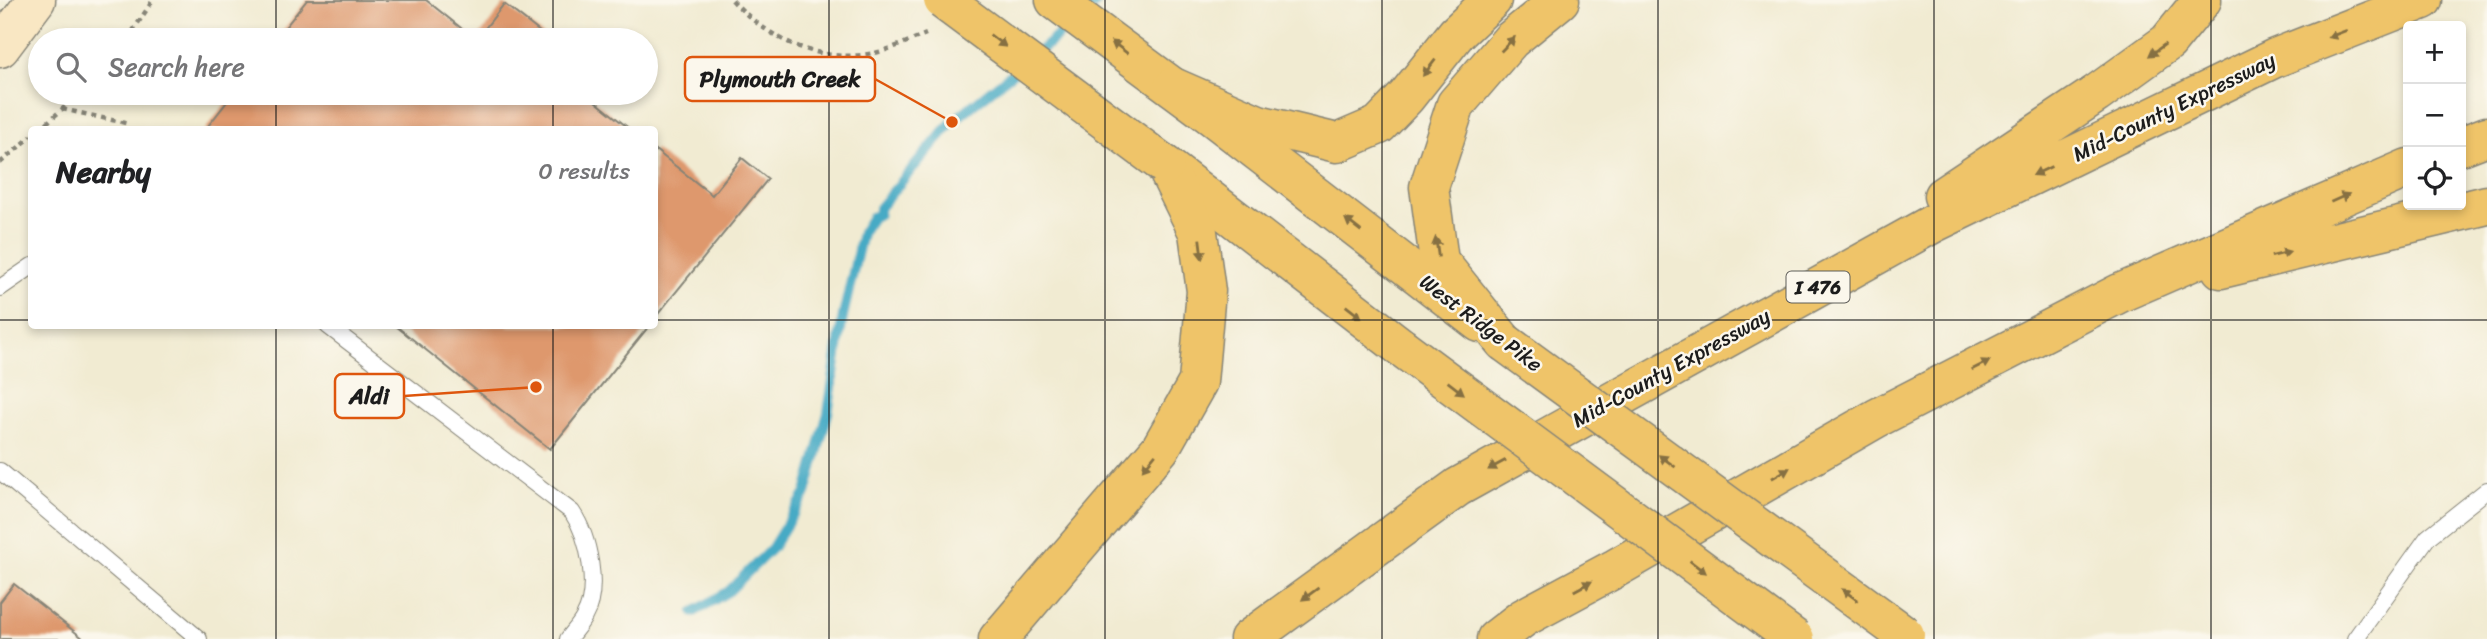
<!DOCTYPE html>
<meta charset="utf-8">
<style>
body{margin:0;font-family:Sriracha,sans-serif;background:#f6f6f6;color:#202124}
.controls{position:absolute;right:21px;top:21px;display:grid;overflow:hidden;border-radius:7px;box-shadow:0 4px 10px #0003}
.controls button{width:63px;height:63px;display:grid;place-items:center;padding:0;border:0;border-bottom:2px solid #e0e0e0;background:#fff;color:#202124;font:35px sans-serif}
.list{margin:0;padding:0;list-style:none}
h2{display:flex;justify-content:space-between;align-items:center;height:91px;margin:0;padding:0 28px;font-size:30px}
h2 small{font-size:23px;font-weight:400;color:#757577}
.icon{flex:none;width:38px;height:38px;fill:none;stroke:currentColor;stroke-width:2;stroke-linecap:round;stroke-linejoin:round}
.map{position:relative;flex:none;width:2487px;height:639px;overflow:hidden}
.search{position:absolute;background:#fff;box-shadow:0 4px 10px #0003;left:28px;top:28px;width:630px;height:77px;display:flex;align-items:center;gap:18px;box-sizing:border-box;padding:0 24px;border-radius:38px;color:#757577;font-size:26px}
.panel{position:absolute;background:#fff;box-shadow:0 4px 10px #0003;left:28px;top:126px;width:630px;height:203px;border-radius:7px}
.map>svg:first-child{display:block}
</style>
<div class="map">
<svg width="2487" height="639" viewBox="0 0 2487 639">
<rect width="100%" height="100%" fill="#fbf7ec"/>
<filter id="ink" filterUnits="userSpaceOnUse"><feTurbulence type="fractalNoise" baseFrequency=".0143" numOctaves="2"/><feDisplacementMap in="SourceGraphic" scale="14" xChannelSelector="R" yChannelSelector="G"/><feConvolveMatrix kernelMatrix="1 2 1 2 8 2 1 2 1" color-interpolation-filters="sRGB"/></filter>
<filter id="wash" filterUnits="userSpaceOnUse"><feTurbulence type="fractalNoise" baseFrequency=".00686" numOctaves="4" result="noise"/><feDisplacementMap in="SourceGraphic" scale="28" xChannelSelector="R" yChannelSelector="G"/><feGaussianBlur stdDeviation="1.57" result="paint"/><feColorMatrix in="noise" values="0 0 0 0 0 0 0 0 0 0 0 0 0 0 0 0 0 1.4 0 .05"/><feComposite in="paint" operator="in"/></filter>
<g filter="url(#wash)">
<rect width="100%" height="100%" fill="#f1ebd2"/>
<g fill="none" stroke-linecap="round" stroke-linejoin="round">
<path stroke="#46aac5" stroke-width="10" d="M1033,57L1099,0
M694,612L729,591L772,548L806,493L828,413L843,316L862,233L872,217L879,214V208L952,122L1020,67"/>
</g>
<g id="blocks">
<path fill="#de986d" d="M307,0H426L476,40L504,4L550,40H275Z
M234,93H585L631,130H205Z
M654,149L712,195L742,158L768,179L654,319Z
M396,326H649L550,449Z
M14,584L84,639H0V602Z"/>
</g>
</g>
<g filter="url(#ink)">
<use href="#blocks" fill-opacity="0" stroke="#868477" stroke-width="2"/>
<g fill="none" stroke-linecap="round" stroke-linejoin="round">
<g stroke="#868477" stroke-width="18">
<path id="lane" d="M0,288L32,266
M328,326L572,512C589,537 600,589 584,617C580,625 573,632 568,639
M0,471L199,639
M2355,639L2428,537L2487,490"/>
</g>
<g stroke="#868477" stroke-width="41">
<path id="secondary" d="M0,48L36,0"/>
</g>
<g stroke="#868477" stroke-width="41">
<path id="primary" d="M1055,0L1213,117L1480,323
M1165,165L1401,347"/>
</g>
<g stroke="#868477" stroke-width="41">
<path id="highway" d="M1173,87L1258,124L1337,143L1379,125L1406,97L1456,34L1492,0
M2461,146L2487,136
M1943,196L2096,94L2168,42L2202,0
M2221,269L2487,205
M1504,342L1439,261L1429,187L1456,104L1511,40L1560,0
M998,639L1160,449L1198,382L1206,291L1198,232L1165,165
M1249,639L1458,487L1934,223L2275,58L2423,0
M1496,639L1523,618L1616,568L1877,418L2120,293L2408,168"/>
</g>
<path stroke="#868477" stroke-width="4.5" stroke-dasharray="5 5" stroke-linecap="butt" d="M732,0C767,38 816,63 869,54C889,51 908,41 926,34
M127,40L153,0
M62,109L130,124
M39,130L80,93
M0,163L32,136"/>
<use href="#lane" stroke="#fff" stroke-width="16"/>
<use href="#secondary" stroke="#f9e7c3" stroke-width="38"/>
<use href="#primary" stroke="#efc469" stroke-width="38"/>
<use href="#highway" stroke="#efc469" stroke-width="38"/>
<g stroke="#868477" stroke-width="41" stroke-linecap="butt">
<path id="primary-bridge" d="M943,0L1165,165
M1504,342L1905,635
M1401,347L1795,639"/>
</g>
<use href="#primary-bridge" stroke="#efc469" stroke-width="38"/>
</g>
<defs><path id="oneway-solid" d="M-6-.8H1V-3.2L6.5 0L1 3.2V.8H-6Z" transform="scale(1.75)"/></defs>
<g fill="#867042">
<use href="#oneway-solid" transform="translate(2337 34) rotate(159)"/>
<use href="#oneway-solid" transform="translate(998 41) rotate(37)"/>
<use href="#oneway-solid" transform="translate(1508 44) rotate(-46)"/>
<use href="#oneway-solid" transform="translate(1119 47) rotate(-143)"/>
<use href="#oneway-solid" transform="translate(2157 50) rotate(144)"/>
<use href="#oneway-solid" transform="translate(1429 68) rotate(128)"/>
<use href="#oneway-solid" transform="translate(2042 171) rotate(154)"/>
<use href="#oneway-solid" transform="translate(2340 198) rotate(-24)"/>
<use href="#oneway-solid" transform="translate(1353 225) rotate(-142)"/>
<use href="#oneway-solid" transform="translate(1437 247) rotate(-98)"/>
<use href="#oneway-solid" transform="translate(1201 249) rotate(83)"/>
<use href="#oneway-solid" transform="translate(2281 254) rotate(-14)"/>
<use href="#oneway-solid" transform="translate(1354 312) rotate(38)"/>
<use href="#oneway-solid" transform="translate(1981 365) rotate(-27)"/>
<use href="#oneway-solid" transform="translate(1456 388) rotate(37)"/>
<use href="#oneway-solid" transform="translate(1667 461) rotate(-144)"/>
<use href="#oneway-solid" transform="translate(1149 462) rotate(130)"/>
<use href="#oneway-solid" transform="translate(1497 465) rotate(151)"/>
<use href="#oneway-solid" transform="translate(1781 473) rotate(-30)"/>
<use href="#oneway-solid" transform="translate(1698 567) rotate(37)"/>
<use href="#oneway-solid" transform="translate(1583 586) rotate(-28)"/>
<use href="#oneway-solid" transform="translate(1310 594) rotate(144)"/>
<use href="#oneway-solid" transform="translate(1850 595) rotate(-144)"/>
</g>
</g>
<path fill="none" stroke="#1c1c1c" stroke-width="2" stroke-opacity="0.55" d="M276,0V40M553,0V40M829,0V639M1105,0V639M1382,0V639M1658,0V639M1934,0V639M2211,0V639M276,93V130M553,93V130M0,320H32M654,320H2487M276,326V639M553,326V639"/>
<g text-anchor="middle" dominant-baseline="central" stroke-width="5" stroke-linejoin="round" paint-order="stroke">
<rect fill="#fbf7ec" stroke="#5f5e5a" stroke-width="2" x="1786.5" y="271.5" width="63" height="31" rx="5"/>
<g font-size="19" font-weight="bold" fill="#1c1c1c">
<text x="1818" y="287">I 476</text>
</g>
<g font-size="21" fill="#1c1c1c" stroke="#fbf7ec">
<text transform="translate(2174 107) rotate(-26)">Mid-County Expressway</text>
<text transform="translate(1481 323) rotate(37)">West Ridge Pike</text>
<text transform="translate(1671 368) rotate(-29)">Mid-County Expressway</text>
</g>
</g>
<path fill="none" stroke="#de560d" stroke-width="2.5" d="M952 122L875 79M536 387L404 396"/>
<g fill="#de560d" stroke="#fbf7ec" stroke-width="2.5">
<circle cx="952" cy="122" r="7"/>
<circle cx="536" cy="387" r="7"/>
</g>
<g fill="#fbf7ec" stroke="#de560d" stroke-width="2.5">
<rect x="685" y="57" width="190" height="44" rx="7"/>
<rect x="335" y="374" width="69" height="44" rx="7"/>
</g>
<g font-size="23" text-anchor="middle" font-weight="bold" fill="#1c1c1c">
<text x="780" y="87">Plymouth Creek</text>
<text x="369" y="404">Aldi</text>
</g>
</svg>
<div class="controls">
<button>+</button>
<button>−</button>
<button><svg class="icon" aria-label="locate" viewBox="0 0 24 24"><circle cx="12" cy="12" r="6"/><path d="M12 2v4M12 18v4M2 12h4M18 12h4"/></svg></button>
</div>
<div class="search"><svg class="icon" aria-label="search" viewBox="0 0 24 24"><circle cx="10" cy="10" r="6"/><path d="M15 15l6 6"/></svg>Search here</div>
<section class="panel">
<h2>Nearby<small>0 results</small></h2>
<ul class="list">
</ul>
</section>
</div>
